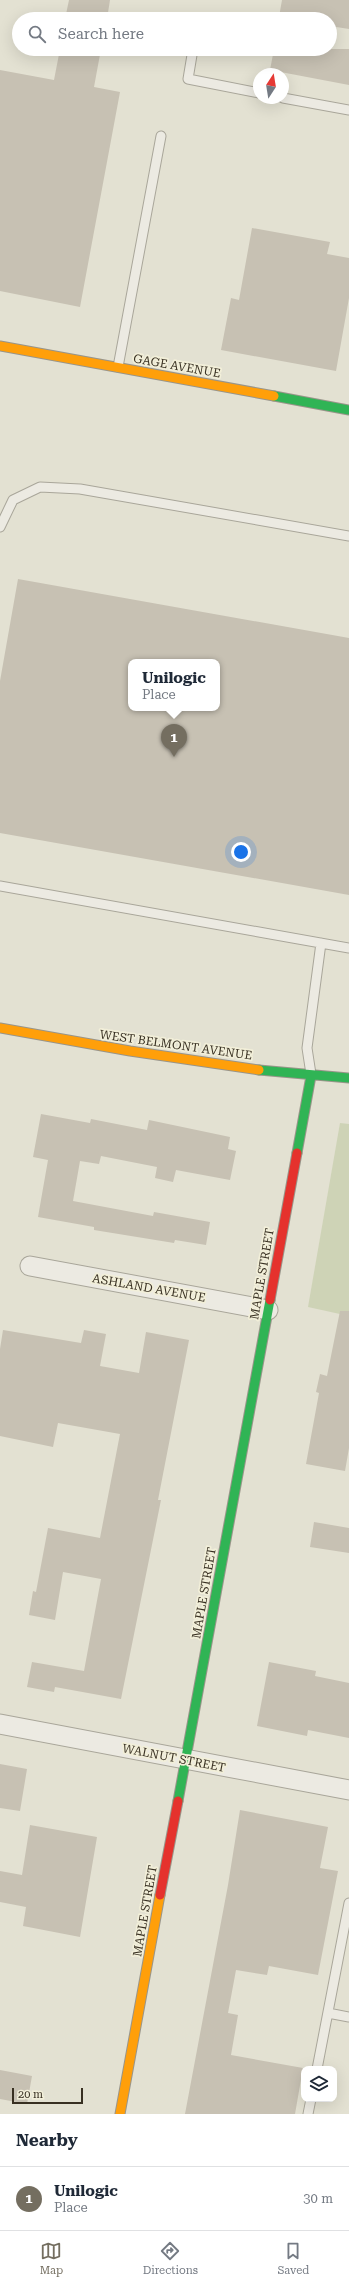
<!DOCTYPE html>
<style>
body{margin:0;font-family:"Roboto Serif",serif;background:#f6f6f7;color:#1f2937}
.controls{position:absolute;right:12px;bottom:12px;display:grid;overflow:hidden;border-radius:8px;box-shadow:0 4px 16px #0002}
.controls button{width:36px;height:36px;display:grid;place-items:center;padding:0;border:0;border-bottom:1px solid #e0e1e3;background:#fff;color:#1f2937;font:20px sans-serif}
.compass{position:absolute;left:253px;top:68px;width:36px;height:36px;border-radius:50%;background:#fff;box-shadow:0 4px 16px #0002;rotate:12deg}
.scale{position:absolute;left:12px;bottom:10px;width:71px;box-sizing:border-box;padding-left:4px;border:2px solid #383022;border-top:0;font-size:11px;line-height:14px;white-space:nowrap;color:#383022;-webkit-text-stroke:3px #f2efd9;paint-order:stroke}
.you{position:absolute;left:241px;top:852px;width:14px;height:14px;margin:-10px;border:3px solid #fff;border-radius:50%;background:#1a73e8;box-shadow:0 0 0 6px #1a73e833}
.badge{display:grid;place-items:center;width:26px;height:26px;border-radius:50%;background:#746e60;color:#fff;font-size:13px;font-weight:700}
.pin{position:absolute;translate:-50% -33px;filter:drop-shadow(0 1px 2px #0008)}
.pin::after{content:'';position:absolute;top:21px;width:14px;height:12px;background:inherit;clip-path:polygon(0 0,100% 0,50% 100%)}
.popup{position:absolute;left:128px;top:659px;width:92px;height:52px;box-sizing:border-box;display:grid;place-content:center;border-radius:8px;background:#fff;filter:drop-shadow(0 1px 3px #0005);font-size:13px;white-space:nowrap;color:#747a83}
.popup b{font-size:15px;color:#1f2937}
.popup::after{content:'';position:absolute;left:50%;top:100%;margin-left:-8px;border:8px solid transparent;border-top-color:#fff}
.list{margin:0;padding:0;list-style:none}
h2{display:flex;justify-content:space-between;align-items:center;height:52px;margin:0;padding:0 16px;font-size:17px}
h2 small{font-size:13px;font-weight:400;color:#747a83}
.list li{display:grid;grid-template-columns:26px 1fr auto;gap:12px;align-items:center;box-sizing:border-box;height:64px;padding:0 16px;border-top:1px solid #e0e1e3}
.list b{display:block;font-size:15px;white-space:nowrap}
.list p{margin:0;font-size:13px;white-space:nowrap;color:#747a83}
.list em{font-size:13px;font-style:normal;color:#747a83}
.icon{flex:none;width:22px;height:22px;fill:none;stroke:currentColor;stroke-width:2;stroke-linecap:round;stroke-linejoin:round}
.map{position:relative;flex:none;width:349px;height:2114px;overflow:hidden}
.search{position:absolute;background:#fff;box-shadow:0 4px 16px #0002;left:12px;right:12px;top:12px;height:44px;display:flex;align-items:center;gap:10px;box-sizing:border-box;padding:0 14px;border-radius:22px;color:#747a83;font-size:15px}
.sheet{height:116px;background:#fff}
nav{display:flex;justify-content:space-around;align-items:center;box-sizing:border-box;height:56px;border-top:1px solid #e0e1e3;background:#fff;font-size:11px;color:#747a83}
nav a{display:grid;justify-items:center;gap:2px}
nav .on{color:#746e60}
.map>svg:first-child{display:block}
</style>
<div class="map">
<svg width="349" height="2114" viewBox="0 0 349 2114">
<rect width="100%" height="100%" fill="#e3e1d2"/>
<path fill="#ced3b6" d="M340,1123L349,1124V1316L308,1307Z"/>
<path fill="#c7c1b3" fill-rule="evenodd" d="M69,0H110L107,19H65Z
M282,0H349V29L330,26V19H293L279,17Z
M60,49H101L94,87L120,92L80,307L0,291V70L54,80Z
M274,49H349V85L270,70Z
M252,228L330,242L327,254L349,258V298L336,371L221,350L231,298L239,300Z
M18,579L349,638V895L0,833V681ZM131,662H217V708H131Z
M41,1114L90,1123L91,1119L147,1130L149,1120L230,1137L228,1149L236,1151L230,1180L176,1170L173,1182L155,1178L157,1167L101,1156L99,1164L80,1161L73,1201L153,1216L154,1212L210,1222L206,1245L175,1240L174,1243L94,1230V1227L38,1217L48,1160L33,1157Z
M340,1311H349V1448L345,1471L306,1464L319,1393L316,1392L320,1374L327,1376Z
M3,1330L81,1343L84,1330L106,1334L100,1366L139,1373L146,1332L189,1340L158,1500H161L121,1699L55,1687L54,1692L27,1687L32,1662L84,1671L101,1579L63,1572L55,1620L29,1615L33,1591L36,1592L48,1528L100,1538L120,1434L58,1423L53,1447L0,1436V1349Z
M314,1522L349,1528V1553L310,1547Z
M269,1662L316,1671L315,1676L349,1683V1738L308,1730L307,1736L257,1726Z
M0,1764L27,1769L20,1811L0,1808Z
M240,1810L328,1827L320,1868L338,1871L318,1975L269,1966L267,1975L236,1970L228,2013L238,2015L231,2055L303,2068L295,2114H185L228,1885Z
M30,1825L97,1837L80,1937L23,1926L26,1907L0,1902V1871L22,1875Z
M0,2070L32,2076L27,2104L0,2099Z"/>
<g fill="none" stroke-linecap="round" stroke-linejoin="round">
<g stroke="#a9a69a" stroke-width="11">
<path id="lane" d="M193,49L188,79L259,93
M283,98L349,110
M118,367L161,136
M0,527L13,500L40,487L80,489L349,536
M0,886L349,948
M311,1074L307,1048L321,943
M328,2013L349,2017
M317,2069L349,1903
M308,2114L311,2099"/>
</g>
<g stroke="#a9a69a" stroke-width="21">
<path id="street" d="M30,1266L268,1310
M0,1724L349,1790"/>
</g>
<g stroke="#99958a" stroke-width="11">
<path id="fast" d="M274,396L349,410
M259,1070L349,1078
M297,1153L311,1076
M178,1801L270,1300"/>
</g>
<g stroke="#99958a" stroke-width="11">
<path id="slow" d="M0,346L274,396
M0,1028L130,1051L259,1070
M120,2114L160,1895"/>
</g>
<g stroke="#99958a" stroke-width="11">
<path id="jam" d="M270,1300L297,1153
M160,1895L178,1801"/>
</g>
<use href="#lane" stroke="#eceae2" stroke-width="9"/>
<use href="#street" stroke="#eceae2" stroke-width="19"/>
<use href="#fast" stroke="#30b455" stroke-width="9"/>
<use href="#slow" stroke="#ff9f0a" stroke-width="9"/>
<use href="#jam" stroke="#e5322d" stroke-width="9"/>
</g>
<g text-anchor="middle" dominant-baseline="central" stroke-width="3.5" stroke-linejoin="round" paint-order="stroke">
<g font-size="12" fill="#383022" stroke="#f2efd9">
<text transform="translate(177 366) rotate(10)">GAGE AVENUE</text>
<text transform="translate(176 1045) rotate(8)">WEST BELMONT AVENUE</text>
<text transform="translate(262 1274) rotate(-80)">MAPLE STREET</text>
<text transform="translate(149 1288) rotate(10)">ASHLAND AVENUE</text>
<text transform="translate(204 1593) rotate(-80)">MAPLE STREET</text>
<text transform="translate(174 1758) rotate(11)">WALNUT STREET</text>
<text transform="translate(145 1911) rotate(-80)">MAPLE STREET</text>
</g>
</g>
</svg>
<div class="controls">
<button><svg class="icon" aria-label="layers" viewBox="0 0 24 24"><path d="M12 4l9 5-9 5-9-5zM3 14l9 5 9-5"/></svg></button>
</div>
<svg class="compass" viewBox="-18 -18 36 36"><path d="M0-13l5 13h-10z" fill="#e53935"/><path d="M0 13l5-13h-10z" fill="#747a83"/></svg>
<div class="scale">20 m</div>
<div class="you"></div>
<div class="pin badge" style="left:174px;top:757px">1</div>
<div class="popup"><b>Unilogic</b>Place</div>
<div class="search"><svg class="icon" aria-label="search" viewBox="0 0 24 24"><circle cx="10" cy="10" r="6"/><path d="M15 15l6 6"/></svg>Search here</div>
</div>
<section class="sheet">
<h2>Nearby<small></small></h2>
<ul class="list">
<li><span class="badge">1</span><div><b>Unilogic</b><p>Place</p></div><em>30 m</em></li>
</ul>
</section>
<nav>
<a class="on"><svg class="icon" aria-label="map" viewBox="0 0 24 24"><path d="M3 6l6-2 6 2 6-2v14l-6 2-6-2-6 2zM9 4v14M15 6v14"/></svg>Map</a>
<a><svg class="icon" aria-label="directions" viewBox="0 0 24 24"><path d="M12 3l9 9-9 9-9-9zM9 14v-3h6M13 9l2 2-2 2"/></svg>Directions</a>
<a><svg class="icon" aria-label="saved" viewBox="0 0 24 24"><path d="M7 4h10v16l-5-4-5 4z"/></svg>Saved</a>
</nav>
